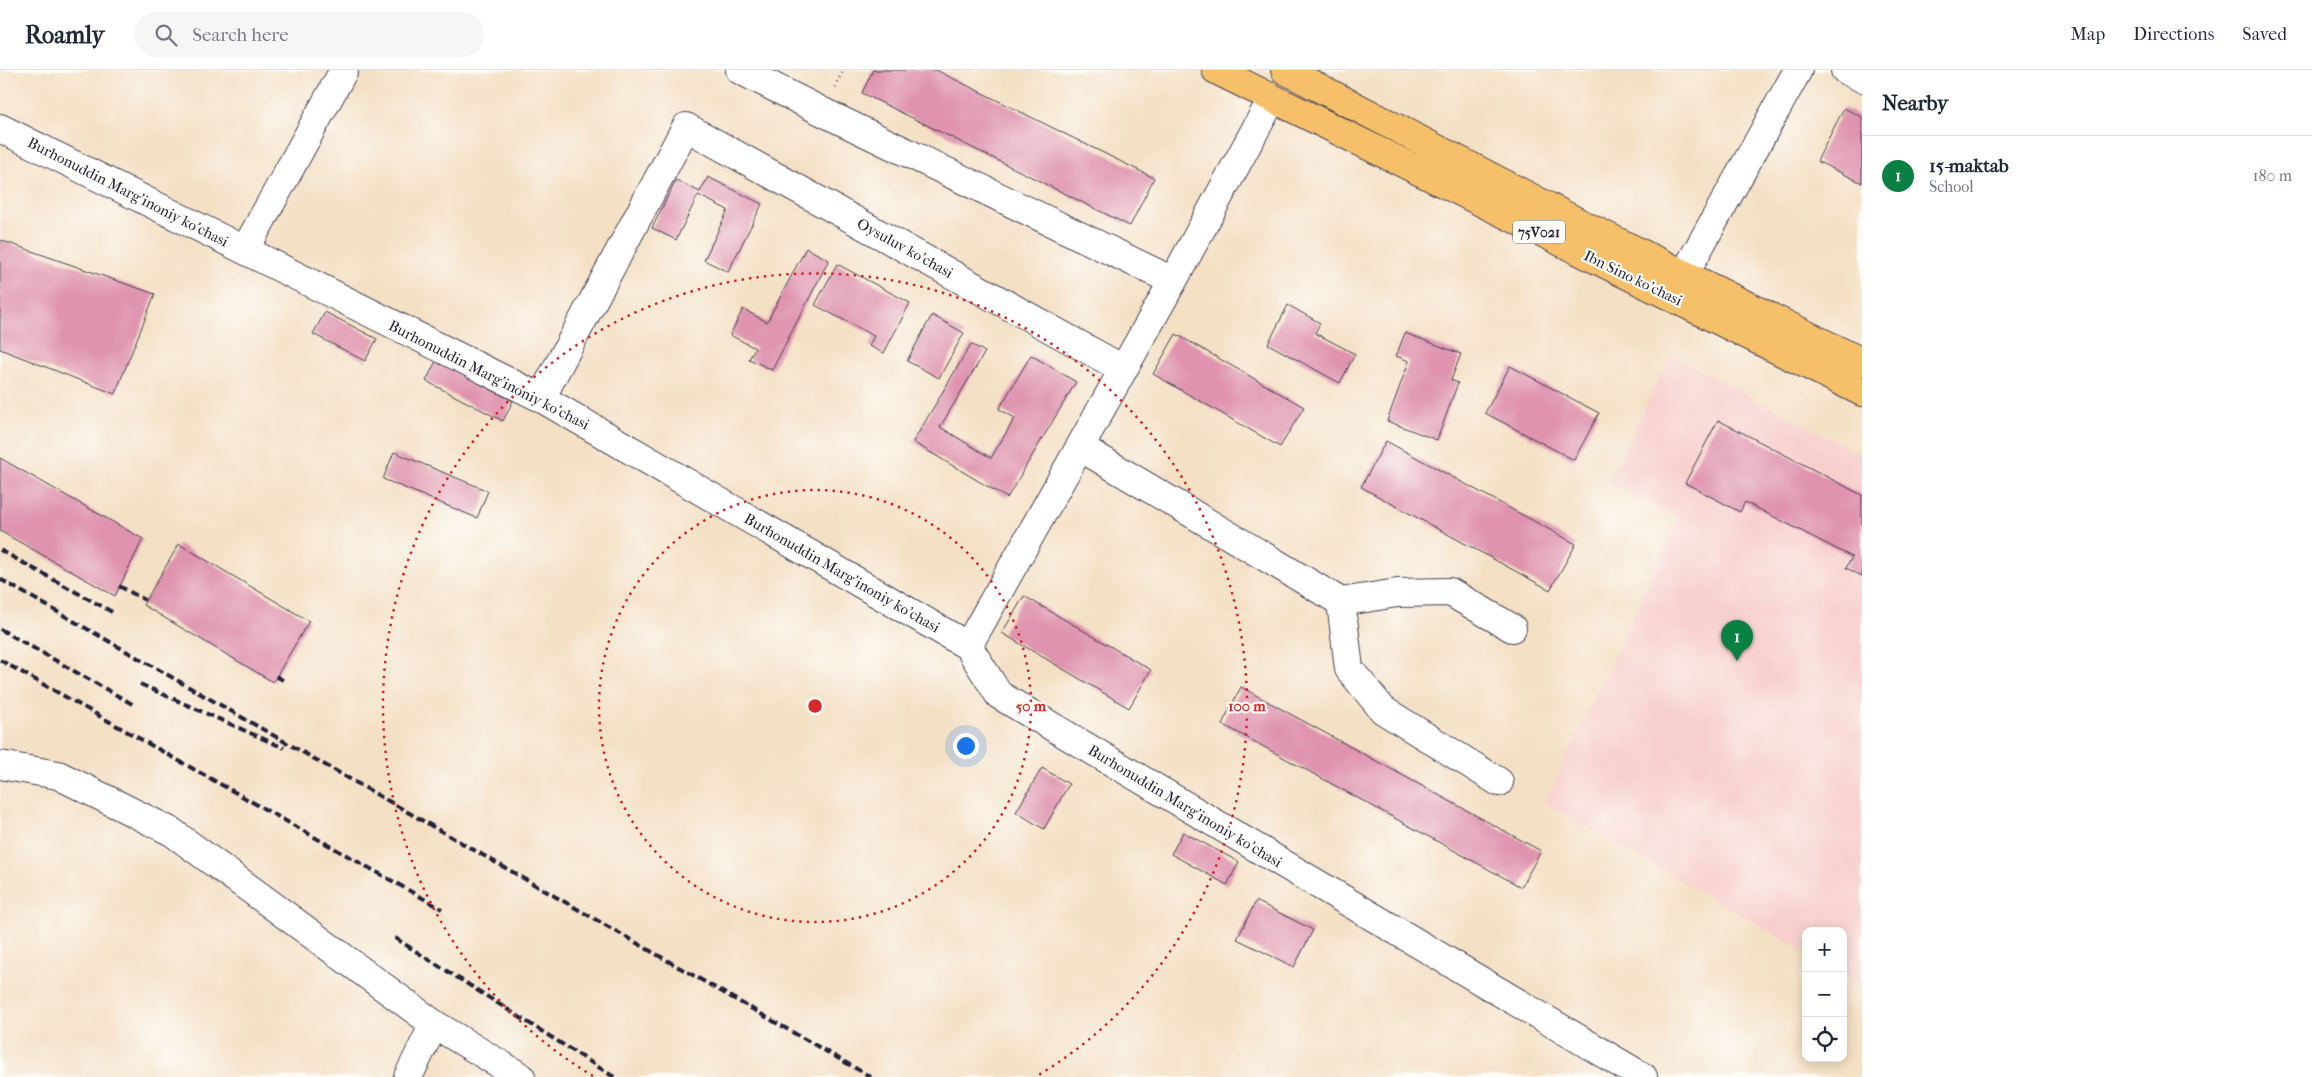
<!DOCTYPE html>
<meta charset="utf-8">
<style>
body{margin:0;font-family:"IM FELL French Canon",serif;background:#f6f6f7;color:#1f2937}
.controls{position:absolute;right:15px;bottom:15px;display:grid;overflow:hidden;border-radius:10px;box-shadow:0 2px 12px #0003}
.controls button{width:45px;height:45px;display:grid;place-items:center;padding:0;border:0;border-bottom:1px solid #e0e1e3;background:#fff;color:#1f2937;font:25px sans-serif}
.you{position:absolute;left:965px;top:675px;width:18px;height:18px;margin:-12px;border:4px solid #fff;border-radius:50%;background:#1a73e8;box-shadow:0 0 0 8px #1a73e833}
.badge{display:grid;place-items:center;width:32px;height:32px;border-radius:50%;background:#0b8043;color:#fff;font-size:16px;font-weight:700}
.pin{position:absolute;translate:-50% -41px;filter:drop-shadow(0 1px 2px #0008)}
.pin::after{content:'';position:absolute;top:26px;width:18px;height:15px;background:inherit;clip-path:polygon(0 0,100% 0,50% 100%)}
.list{margin:0;padding:0;list-style:none}
h2{display:flex;justify-content:space-between;align-items:center;height:65px;margin:0;padding:0 20px;font-size:21px}
h2 small{font-size:16px;font-weight:400;color:#747a83}
.list li{display:grid;grid-template-columns:32px 1fr auto;gap:15px;align-items:center;box-sizing:border-box;height:80px;padding:0 20px;border-top:1px solid #e0e1e3}
.list b{display:block;font-size:19px;white-space:nowrap}
.list p{margin:0;font-size:16px;white-space:nowrap;color:#747a83}
.list em{font-size:16px;font-style:normal;color:#747a83}
.icon{flex:none;width:28px;height:28px;fill:none;stroke:currentColor;stroke-width:2;stroke-linecap:round;stroke-linejoin:round}
.map{position:relative;flex:none;width:1862px;height:1007px;overflow:hidden}
header{display:flex;align-items:center;gap:30px;box-sizing:border-box;height:70px;padding:0 25px;background:#fff;border-bottom:1px solid #e0e1e3}
header strong{font-size:24px}
nav{display:flex;gap:28px;margin-inline-start:auto;font-size:18px}
.search{width:350px;height:45px;background:#f6f6f7;display:flex;align-items:center;gap:12px;box-sizing:border-box;padding:0 18px;border-radius:28px;color:#747a83;font-size:19px}
main{display:flex}
aside{flex:1;background:#fff}
.map>svg:first-child{display:block}
</style>
<header>
<strong>Roamly</strong>
<div class="search"><svg class="icon" aria-label="search" viewBox="0 0 24 24"><circle cx="10" cy="10" r="6"/><path d="M15 15l6 6"/></svg>Search here</div>
<nav><a>Map</a><a>Directions</a><a>Saved</a></nav>
</header>
<main>
<div class="map">
<svg width="1862" height="1007" viewBox="0 0 1862 1007">
<rect width="100%" height="100%" fill="#fdfcf7"/>
<filter id="ink" filterUnits="userSpaceOnUse"><feTurbulence type="fractalNoise" baseFrequency=".02" numOctaves="2"/><feDisplacementMap in="SourceGraphic" scale="10" xChannelSelector="R" yChannelSelector="G"/><feConvolveMatrix kernelMatrix="1 2 1 2 8 2 1 2 1" color-interpolation-filters="sRGB"/></filter>
<filter id="wash" filterUnits="userSpaceOnUse"><feTurbulence type="fractalNoise" baseFrequency=".0096" numOctaves="4" result="noise"/><feDisplacementMap in="SourceGraphic" scale="20" xChannelSelector="R" yChannelSelector="G"/><feGaussianBlur stdDeviation="1.12" result="paint"/><feColorMatrix in="noise" values="0 0 0 0 0 0 0 0 0 0 0 0 0 0 0 0 0 1.4 0 .05"/><feComposite in="paint" operator="in"/></filter>
<g filter="url(#wash)">
<rect width="100%" height="100%" fill="#f4e0c5"/>
<path fill="#f7d0ce" d="M1671,285L1862,385V914L1843,903V861H1806V882L1545,733L1680,448L1608,413Z"/>
<g id="blocks">
<path fill="#df93ae" d="M873,0H936L1154,108L1130,156L862,23Z
M1844,38L1862,47V113L1817,91Z
M708,107L762,134L728,202L704,190L728,140L698,125L676,170L652,158L676,110L700,122Z
M0,170L155,224L115,324L0,279Z
M806,178L829,190L772,300L749,289L755,278L730,265L743,239L767,252Z
M837,194L910,233L884,283L869,276L874,266L815,235Z
M1288,235L1320,253L1315,263L1355,284L1340,313L1268,274Z
M325,242L377,269L365,291L313,264Z
M932,245L964,263L939,308L907,291Z
M1405,263L1461,284L1451,310L1458,313L1437,370L1387,351L1409,291L1396,286Z
M1176,264L1304,337L1280,377L1153,304Z
M971,274L985,282L940,357L991,388L1015,348L999,339L1031,285L1076,312L1007,428L913,372Z
M436,291L513,331L503,351L426,311Z
M1510,296L1599,343L1574,390L1485,343Z
M1718,350L1862,425V506L1846,498L1852,487L1745,432L1740,442L1685,413Z
M1386,371L1576,474L1550,520L1361,417Z
M394,382L488,421L477,448L383,409Z
M0,388L143,469L115,526L0,461Z
M179,474L309,551L273,612L143,535Z
M1024,526L1151,600L1129,638L1002,563Z
M1241,617L1541,781L1521,817L1222,654Z
M1042,698L1069,714L1044,759L1016,742Z
M1183,762L1239,792L1227,815L1171,784Z
M1256,831L1313,860L1294,897L1237,869Z"/>
</g>
</g>
<g filter="url(#ink)">
<use href="#blocks" fill-opacity="0" stroke="#423e50" stroke-width="1"/>
<g fill="none" stroke-linecap="round" stroke-linejoin="round">
<g stroke="#423e50" stroke-width="30">
<path id="minor" d="M740,0L823,42L1173,211
M1845,0L1862,8
M0,58L541,328L968,576L999,625L1643,1007
M245,180L344,0
M1685,203L1798,0
M541,328L686,57L1123,299
M1080,377L1341,532L1397,523L1450,522L1512,558
M1341,532L1349,599L1383,640L1499,712
M968,576L1173,211L1272,29
M0,695L58,705L172,762L434,954L521,1007
M408,1007L434,954"/>
</g>
<g stroke="#423e50" stroke-width="30">
<path id="major" d="M1216,0L1862,322
M1285,0L1580,153L1862,292"/>
</g>
<path stroke="#423e50" stroke-width="3" stroke-dasharray="1 4" stroke-linecap="butt" d="M835,17L843,0"/>
<use href="#minor" stroke="#fff" stroke-width="28"/>
<use href="#major" stroke="#f6c06b" stroke-width="28"/>
<path stroke="#22223b" stroke-width="4" stroke-dasharray="8 4" stroke-linecap="butt" d="M0,480L114,543
M0,509L871,1007
M119,516L145,530
M0,559L134,635
M0,590L442,839
M276,606L286,612
M140,614L284,678
M395,868L614,1007"/>
</g>
</g>
<g fill="none" stroke="#d62828" stroke-width="2.5" stroke-dasharray="2.5 5">
<circle cx="815" cy="636" r="216"/>
<path d="M593 1006A432 432 0 1 1 1037 1006"/>
</g>
<g text-anchor="middle" dominant-baseline="central" stroke-width="4.5" stroke-linejoin="round" paint-order="stroke">
<rect fill="#fdfcf7" stroke="#646373" stroke-width="1" x="1513" y="150.5" width="52" height="23" rx="4"/>
<g font-size="14" font-weight="bold" fill="#22223b">
<text x="1539" y="162">75V021</text>
</g>
<g font-size="15" fill="#22223b" stroke="#fdfcf7">
<text transform="translate(128 122) rotate(27)">Burhonuddin Marg'inoniy ko'chasi</text>
<text transform="translate(905 178) rotate(29)">Oysuluv ko'chasi</text>
<text transform="translate(1633 208) rotate(26)">Ibn Sino ko'chasi</text>
<text transform="translate(489 305) rotate(27)">Burhonuddin Marg'inoniy ko'chasi</text>
<text transform="translate(842 503) rotate(30)">Burhonuddin Marg'inoniy ko'chasi</text>
<text transform="translate(1185 736) rotate(31)">Burhonuddin Marg'inoniy ko'chasi</text>
</g>
</g>
<circle cx="815" cy="636" r="8" fill="#d62828" stroke="#fdfcf7" stroke-width="2.5"/>
<g font-size="15" text-anchor="middle" font-weight="bold" fill="#d62828" stroke="#fdfcf7" stroke-width="4.5" stroke-linejoin="round" paint-order="stroke">
<text x="1031" y="641">50 m</text>
<text x="1247" y="641">100 m</text>
</g>
</svg>
<div class="controls">
<button>+</button>
<button>−</button>
<button><svg class="icon" aria-label="locate" viewBox="0 0 24 24"><circle cx="12" cy="12" r="6"/><path d="M12 2v4M12 18v4M2 12h4M18 12h4"/></svg></button>
</div>
<div class="you"></div>
<div class="pin badge" style="left:1737px;top:591px">1</div>
</div>
<aside>
<h2>Nearby<small></small></h2>
<ul class="list">
<li><span class="badge">1</span><div><b>15-maktab</b><p>School</p></div><em>180 m</em></li>
</ul>
</aside>
</main>
